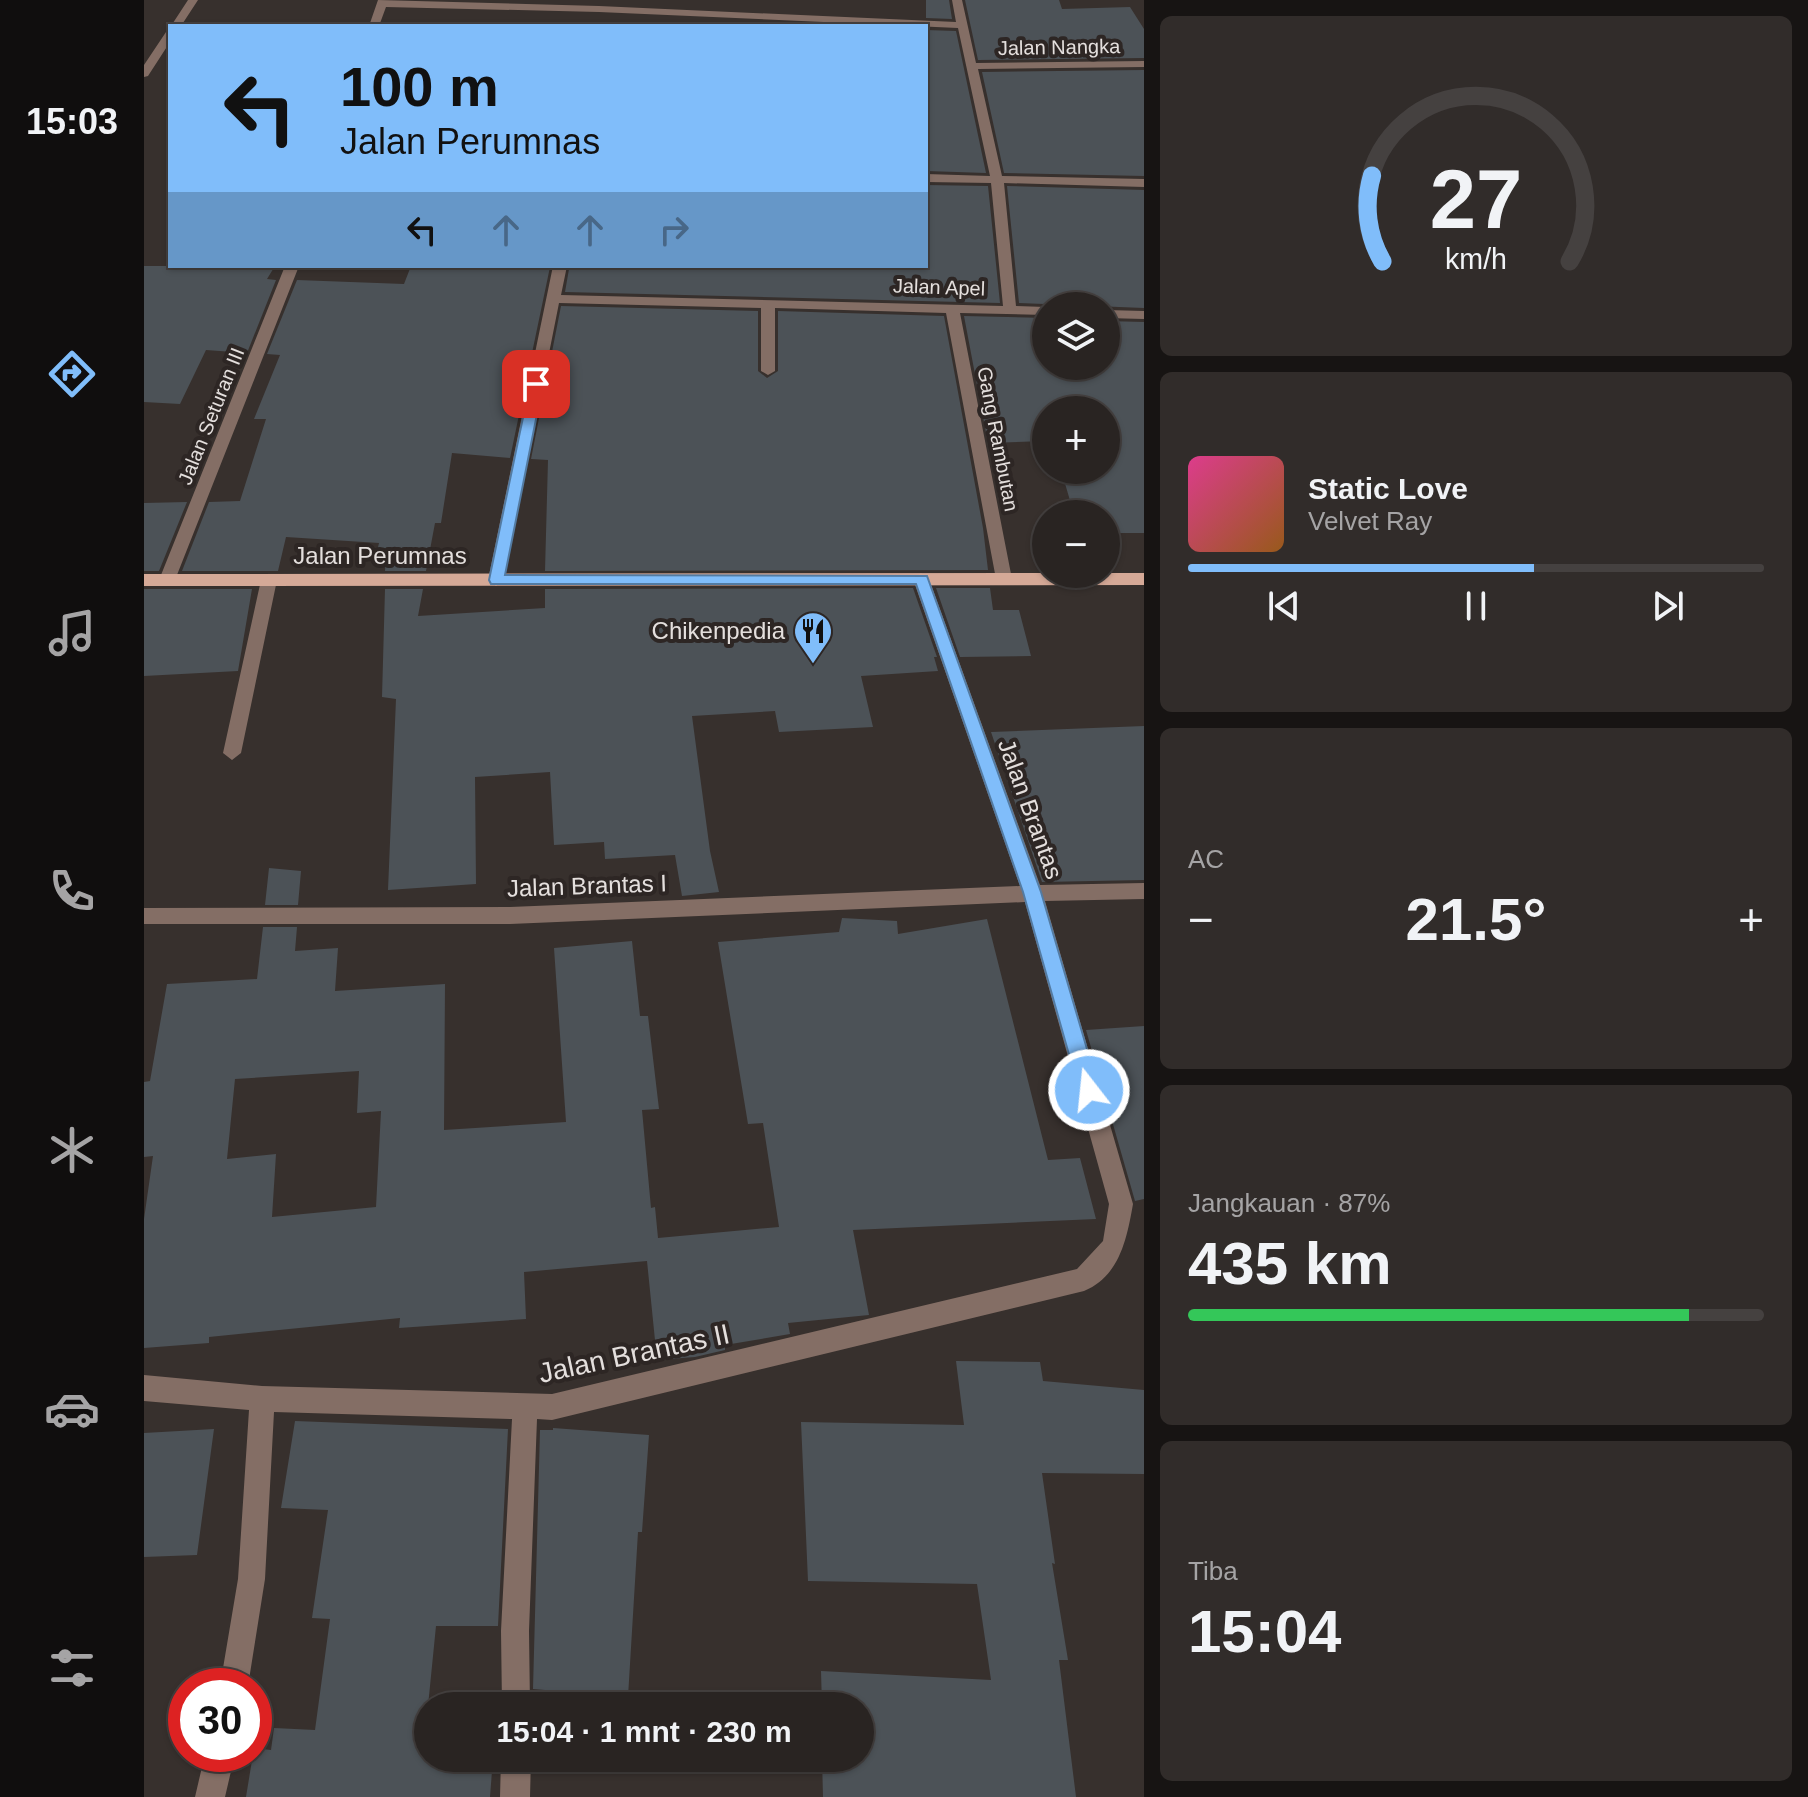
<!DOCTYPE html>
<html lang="id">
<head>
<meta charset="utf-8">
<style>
	:root { --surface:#292422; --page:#312c2a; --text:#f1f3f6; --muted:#a5a4a5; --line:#454140; --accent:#80bdfa }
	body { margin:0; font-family:Helvetica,sans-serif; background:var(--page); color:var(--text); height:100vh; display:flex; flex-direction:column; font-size:30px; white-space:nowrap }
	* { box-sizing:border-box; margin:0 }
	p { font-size:26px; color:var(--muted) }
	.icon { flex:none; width:44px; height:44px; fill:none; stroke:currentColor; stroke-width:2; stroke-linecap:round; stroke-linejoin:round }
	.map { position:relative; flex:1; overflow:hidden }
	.drawer { display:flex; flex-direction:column; gap:16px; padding:16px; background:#171413; width:664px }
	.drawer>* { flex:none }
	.hud { position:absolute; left:24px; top:24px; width:760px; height:244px; border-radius:0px; box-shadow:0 2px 6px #0004,0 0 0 2px var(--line); background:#80bdfa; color:#111; overflow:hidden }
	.fabs { position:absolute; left:888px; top:292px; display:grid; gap:16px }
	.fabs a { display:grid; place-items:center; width:88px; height:88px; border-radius:50%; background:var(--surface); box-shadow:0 2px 6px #0004,0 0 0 2px var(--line); font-size:40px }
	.speed { position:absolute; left:24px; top:1668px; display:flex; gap:16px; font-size:40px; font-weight:700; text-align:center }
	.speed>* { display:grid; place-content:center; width:104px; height:104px; border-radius:50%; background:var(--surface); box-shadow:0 2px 6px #0004,0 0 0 2px var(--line); line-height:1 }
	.speed .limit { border:12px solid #d22; background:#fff; color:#111 }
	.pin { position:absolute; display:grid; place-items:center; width:68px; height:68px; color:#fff; margin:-34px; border-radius:16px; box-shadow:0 4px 12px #0006 }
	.me { position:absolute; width:88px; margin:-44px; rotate:344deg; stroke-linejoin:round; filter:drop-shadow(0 0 6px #0008) }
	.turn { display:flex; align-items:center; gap:28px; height:168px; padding:0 40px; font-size:36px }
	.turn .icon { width:104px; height:104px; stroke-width:2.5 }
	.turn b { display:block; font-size:56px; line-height:68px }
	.lanes { display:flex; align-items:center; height:76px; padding:0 40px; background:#0003; justify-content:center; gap:40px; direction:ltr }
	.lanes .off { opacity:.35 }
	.big { font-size:60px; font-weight:700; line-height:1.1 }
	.drawer .widget { flex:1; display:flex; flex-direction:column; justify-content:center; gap:12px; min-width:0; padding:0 28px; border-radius:12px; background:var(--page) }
	.drawer .dial { align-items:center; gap:0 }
	.dial svg { height:208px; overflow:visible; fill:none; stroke:var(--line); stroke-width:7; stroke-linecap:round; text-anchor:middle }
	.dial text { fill:var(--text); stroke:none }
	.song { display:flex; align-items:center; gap:24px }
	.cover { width:96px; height:96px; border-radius:12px; background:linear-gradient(135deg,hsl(330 70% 55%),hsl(30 70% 35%)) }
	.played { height:8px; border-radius:4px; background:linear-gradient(90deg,var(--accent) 60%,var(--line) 60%) }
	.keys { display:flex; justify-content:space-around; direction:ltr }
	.heat { display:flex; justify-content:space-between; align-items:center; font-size:44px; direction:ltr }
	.charge { height:12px; border-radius:6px; background:linear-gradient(90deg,#34c759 87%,var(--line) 0) }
	.trip { position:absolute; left:270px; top:1692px; width:460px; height:80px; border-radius:40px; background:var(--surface); box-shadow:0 2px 6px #0004,0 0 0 2px var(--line); font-weight:700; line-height:80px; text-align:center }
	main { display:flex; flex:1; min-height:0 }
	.menu { display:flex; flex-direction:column; width:144px; justify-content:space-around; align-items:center; background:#100e0e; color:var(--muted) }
	.menu .icon { width:56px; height:56px }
	.menu .active { color:var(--accent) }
	.menu b { font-size:36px; color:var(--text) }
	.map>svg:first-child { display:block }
</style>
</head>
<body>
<main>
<nav class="menu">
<b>15:03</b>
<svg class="icon active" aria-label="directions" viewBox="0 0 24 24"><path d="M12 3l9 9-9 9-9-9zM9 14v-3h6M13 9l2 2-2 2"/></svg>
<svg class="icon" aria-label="music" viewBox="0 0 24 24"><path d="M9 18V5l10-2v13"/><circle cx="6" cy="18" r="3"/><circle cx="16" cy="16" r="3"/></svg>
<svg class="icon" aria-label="phone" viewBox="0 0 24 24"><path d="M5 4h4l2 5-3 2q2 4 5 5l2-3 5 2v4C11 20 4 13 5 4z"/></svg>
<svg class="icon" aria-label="climate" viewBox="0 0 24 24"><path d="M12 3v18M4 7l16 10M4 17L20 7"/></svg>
<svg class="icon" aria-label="car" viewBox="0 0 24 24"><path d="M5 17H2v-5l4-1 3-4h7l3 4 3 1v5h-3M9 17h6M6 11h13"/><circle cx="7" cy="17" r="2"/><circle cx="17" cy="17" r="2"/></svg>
<svg class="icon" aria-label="filters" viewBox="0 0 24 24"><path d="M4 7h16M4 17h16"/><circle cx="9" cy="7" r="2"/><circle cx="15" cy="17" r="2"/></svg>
</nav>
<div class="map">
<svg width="1000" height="1797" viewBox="0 0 1000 1797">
	<rect width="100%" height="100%" fill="#37302d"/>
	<path fill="#4c5257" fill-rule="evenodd" d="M782,0H805L808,19L782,18Z
		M821,0H915L918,9L986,7L1000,29V58L834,60Z
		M782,30L812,31L842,173L782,171Z
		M1000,70V176L860,173L838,72Z
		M782,185L844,186L856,303L421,292L425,269H432L433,266H782Z
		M863,186L1000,190V308L875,303Z
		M0,266H131L123,279L132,280L103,353L62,350L36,404L0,402Z
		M267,266L406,267L366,458L308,453L297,523H291L282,571H241L242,556H232L235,543L142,537L134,571H38L65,502L96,501L122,419H110L136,355L123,354L153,280L260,284Z
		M417,306L614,311V371L623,378L634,371V311L800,316L839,528L844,570L401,571L404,460L387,459Z
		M820,316L902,318V366H962V321L1000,322V533H962V514H930L917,470H962V410H902V441L844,443Z
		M43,502L15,571H0V503Z
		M769,588L793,657H790L794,671L717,676L729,727L635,732L631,711L548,716L566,851L575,892L538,896L531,855L461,859L460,842L410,845L406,772L331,777L332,884L244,890L252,699L238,697L241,589H279L274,616L401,608V589Z
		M792,588H846L849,610H875L887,656L816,657Z
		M0,589H108L94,671L0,676Z
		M1000,726V880L898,882L847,732Z
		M125,868L157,871L154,905H121Z
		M698,918L753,921L754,934L843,919L904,1160L936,1158L952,1219L709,1230L725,1315L644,1323L646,1334L581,1345V1350L551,1357L513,1360L503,1261L380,1272L382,1319L255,1328L256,1318L65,1337V1343L0,1348V1219L9,1156L0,1157V1082L6,1081L23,984L113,979L119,927H153L151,951L194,948L191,991L301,984L300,1130L422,1122L410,948L488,941L496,1016H504L515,1109L498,1110L507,1208L511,1207L514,1238L635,1227L619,1123L604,1124L574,942L695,932ZM215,1071L213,1113L237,1111L232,1207L128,1217L132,1154L83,1159L91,1079Z
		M1000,1026V1199L991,1201L942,1030Z
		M812,1361L896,1362L899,1381L1000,1390V1474L898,1473L911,1564L908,1563L924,1660H915L932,1797H679L678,1758H716V1706H678L677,1671L847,1680L833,1584L664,1581L657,1422L820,1425Z
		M151,1421L364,1429L354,1626H292L284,1706L282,1758H349L346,1797H102L110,1748L127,1750L130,1728L171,1730L186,1619L168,1618L184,1510L137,1508Z
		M409,1428L505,1435L498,1532H494L484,1697L389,1689L396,1430H409Z
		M70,1429L53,1555L0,1557V1433Z"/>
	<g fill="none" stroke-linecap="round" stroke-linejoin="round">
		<path fill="#846e65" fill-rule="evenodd" d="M44,0H54L37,26H27Z
			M234,0L455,6L812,22L808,0H818L832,63L1000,61V67L834,69L858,176L1000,179V187L860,183L872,306L902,307V315L816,313L868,579L866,583L860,585L852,579L802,313L631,308V371L624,375L617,371V308L415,303L360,580L352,586L344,580L409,266H423L417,295L859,306L847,183L782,182V174L846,176L814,28L455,12L242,7L235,26H225Z
			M26,31V42L4,76L0,77V65L22,32Z
			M141,266H155L31,580L29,584H17L15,580Z
			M962,310L1000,311V319L962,318Z
			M777,573L785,579L896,885L1000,883V899L901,901L989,1204C983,1238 976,1276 940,1291L408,1420L393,1419L385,1631L386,1706H358L357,1631L368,1419L130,1412L121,1579L104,1686H76L94,1579L105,1410L0,1401V1375L118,1386L408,1394L933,1269L959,1241L965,1204L881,902L366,924H0V908L366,907L876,886L769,579Z
			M125,574L133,580L97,753L88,760L79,753L117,580Z
			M61,1754H91L81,1797H51Z
			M357,1758H387L386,1797H356Z"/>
		<path fill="#d5a997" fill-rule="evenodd" d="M962,573H1000V585L0,586V574Z"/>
	</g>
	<path fill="#80bdfa" stroke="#537ba2" stroke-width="2" d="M392,380L399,384L361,575L783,576L897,892L955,1090L952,1097L945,1099L938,1097L935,1090L879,892L772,584H347L345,580L386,384Z"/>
	<defs>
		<g id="restaurant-pin" transform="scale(2)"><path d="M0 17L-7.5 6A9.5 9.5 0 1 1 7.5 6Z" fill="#80bdfa" stroke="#2d2624"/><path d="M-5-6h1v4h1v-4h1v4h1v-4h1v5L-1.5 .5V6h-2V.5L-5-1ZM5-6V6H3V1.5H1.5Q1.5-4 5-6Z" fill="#111"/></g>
	</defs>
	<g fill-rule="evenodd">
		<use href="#restaurant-pin" x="669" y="631"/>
	</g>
	<g text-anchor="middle" stroke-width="8" stroke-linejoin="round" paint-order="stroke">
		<g font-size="20" fill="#e4dfdd" stroke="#2d2624">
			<text transform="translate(915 47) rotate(-1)" y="7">Jalan Nangka</text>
			<text transform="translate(795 287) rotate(2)" y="7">Jalan Apel</text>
			<text transform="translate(67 416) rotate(-68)" y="7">Jalan Seturan III</text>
			<text transform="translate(854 439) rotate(79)" y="7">Gang Rambutan</text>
		</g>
		<g font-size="24" fill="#e4dfdd" stroke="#2d2624">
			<text x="236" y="564">Jalan Perumnas</text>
			<text transform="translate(886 809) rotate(70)" y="8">Jalan Brantas</text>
			<text transform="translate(443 886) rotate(-2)" y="8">Jalan Brantas I</text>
		</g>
		<g font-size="24" fill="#e4dfdd" stroke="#2d2624" text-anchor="end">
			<text x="641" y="639">Chikenpedia</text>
		</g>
		<g font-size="28" fill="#e4dfdd" stroke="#2d2624">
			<text transform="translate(490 1353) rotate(-12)" y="10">Jalan Brantas II</text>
		</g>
	</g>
</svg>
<div class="fabs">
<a><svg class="icon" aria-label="layers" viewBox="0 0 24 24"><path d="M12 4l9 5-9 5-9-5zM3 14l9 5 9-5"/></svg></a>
<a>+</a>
<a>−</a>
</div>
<div class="speed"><div class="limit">30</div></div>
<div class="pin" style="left:392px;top:384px;background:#d93025"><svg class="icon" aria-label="arrive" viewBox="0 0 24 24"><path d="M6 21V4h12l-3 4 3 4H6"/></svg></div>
<svg class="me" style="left:945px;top:1090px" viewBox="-20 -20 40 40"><circle r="17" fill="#80bdfa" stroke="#fff" stroke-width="3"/><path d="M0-11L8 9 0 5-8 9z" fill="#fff"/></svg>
<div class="trip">15:04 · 1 mnt · 230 m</div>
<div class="hud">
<div class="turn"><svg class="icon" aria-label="left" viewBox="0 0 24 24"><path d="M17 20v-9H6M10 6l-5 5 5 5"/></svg><div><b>100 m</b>Jalan Perumnas</div></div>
<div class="lanes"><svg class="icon" aria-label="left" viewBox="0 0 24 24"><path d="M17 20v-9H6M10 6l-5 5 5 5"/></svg><svg class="icon off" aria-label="ahead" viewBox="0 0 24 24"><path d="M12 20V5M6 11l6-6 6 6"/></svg><svg class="icon off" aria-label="ahead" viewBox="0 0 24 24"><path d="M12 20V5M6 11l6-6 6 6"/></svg><svg class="icon off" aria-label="right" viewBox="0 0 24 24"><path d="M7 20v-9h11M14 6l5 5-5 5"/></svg></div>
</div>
</div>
<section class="drawer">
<div class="widget dial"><svg viewBox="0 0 100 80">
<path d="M14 69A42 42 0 1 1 86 69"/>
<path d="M14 69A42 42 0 0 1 10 36" stroke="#80bdfa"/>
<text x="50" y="56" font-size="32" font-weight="700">27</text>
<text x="50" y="72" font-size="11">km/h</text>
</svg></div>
<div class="widget">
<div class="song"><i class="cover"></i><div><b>Static Love</b><p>Velvet Ray</p></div></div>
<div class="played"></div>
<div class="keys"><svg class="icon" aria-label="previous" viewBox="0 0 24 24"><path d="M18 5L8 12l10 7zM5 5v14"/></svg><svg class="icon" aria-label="pause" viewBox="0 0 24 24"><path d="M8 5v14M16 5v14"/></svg><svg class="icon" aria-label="next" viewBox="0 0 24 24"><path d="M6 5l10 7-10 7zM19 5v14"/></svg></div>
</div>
<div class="widget"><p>AC</p>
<div class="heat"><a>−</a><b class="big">21.5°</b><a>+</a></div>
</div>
<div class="widget"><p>Jangkauan · 87%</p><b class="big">435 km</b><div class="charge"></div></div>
<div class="widget"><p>Tiba</p><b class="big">15:04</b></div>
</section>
</main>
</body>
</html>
